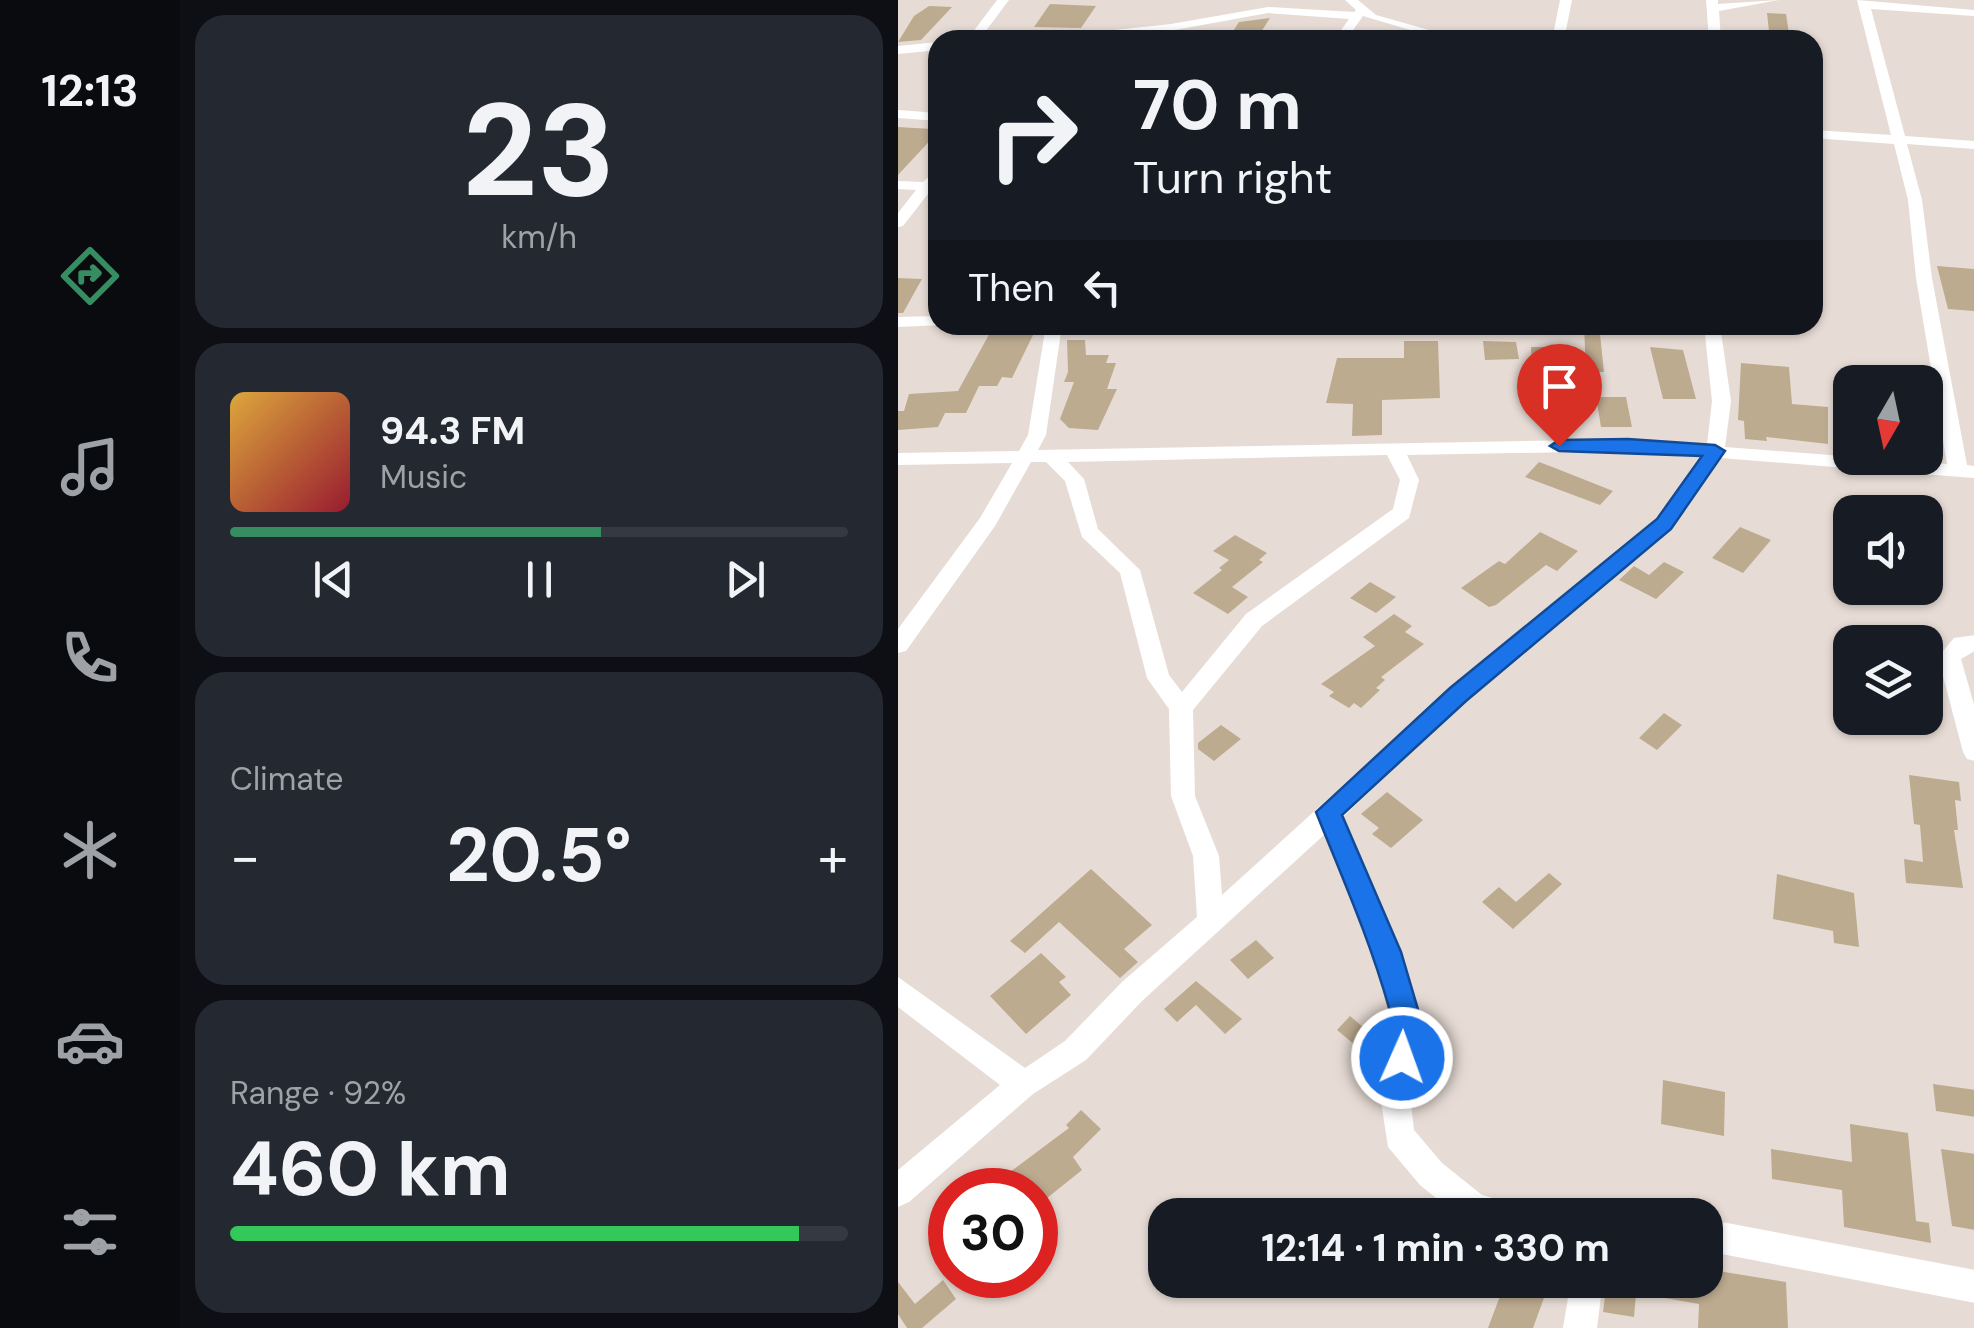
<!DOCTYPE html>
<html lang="en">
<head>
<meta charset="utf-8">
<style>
	:root { --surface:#171b24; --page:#242831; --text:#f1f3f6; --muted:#9ea1a6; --line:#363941; --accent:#368d62 }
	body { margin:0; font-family:"DM Sans",sans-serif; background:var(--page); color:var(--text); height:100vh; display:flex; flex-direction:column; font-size:38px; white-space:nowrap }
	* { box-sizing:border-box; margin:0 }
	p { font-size:32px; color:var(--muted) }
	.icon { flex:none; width:55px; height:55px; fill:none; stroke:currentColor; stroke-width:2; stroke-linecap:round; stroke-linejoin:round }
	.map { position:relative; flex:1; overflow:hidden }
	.side { display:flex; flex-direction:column; gap:15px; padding:15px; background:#0d0f14; width:718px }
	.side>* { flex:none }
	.guide { position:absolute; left:30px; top:30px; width:895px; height:305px; border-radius:30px; box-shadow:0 2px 8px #0004; background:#171b24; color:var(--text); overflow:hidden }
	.needle { width:65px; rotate:189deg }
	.fabs { position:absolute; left:935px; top:365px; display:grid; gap:20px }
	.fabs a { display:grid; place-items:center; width:110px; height:110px; border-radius:20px; background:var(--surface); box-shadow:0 2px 8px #0004; font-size:50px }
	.speed { position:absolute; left:30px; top:1168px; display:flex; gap:20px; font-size:50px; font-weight:700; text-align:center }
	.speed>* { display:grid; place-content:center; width:130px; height:130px; border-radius:50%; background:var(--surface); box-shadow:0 2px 8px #0004; line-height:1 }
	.speed .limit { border:15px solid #d22; background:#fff; color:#111 }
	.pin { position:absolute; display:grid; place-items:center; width:85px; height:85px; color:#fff; margin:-102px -42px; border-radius:50% 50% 50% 0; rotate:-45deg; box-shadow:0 0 10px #0007 }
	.pin .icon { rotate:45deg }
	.me { position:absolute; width:110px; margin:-55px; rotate:2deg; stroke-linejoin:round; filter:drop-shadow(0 0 8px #0008) }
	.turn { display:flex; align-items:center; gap:35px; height:210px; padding:0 40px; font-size:45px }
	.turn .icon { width:130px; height:130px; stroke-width:2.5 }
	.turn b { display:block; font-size:70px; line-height:85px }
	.then { display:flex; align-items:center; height:95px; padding:0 40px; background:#0003; gap:20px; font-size:38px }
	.big { font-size:75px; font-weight:700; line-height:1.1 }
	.side .widget { flex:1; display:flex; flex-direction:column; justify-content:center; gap:15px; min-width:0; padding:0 35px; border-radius:30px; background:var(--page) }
	.side .dial { align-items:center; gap:0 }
	.dial b { font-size:130px; line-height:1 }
	.song { display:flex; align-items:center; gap:30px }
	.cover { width:120px; height:120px; border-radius:15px; background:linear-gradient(135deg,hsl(40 70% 55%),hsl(350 70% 35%)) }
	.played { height:10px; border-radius:5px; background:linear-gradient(90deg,var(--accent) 60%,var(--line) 60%) }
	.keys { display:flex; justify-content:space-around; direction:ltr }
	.heat { display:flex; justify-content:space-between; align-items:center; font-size:55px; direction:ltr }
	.charge { height:15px; border-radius:8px; background:linear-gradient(90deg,#34c759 92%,var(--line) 0) }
	.trip { position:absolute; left:250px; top:1198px; width:575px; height:100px; border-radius:30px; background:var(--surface); box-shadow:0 2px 8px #0004; font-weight:700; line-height:100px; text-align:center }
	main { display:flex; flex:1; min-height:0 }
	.dock { display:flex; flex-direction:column; width:180px; justify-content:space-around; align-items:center; background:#090b0e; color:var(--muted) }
	.dock .icon { width:70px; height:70px }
	.dock .on { color:var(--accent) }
	.dock b { font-size:45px; color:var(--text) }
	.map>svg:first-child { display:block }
</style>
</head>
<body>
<main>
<nav class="dock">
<b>12:13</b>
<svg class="icon on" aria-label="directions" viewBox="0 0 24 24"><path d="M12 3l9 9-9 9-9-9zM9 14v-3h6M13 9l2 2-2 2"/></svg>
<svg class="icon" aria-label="music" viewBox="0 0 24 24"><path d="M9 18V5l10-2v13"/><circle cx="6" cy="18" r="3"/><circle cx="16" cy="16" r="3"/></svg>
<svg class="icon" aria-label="phone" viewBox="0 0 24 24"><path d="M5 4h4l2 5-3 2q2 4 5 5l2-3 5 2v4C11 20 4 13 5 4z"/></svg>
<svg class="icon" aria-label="climate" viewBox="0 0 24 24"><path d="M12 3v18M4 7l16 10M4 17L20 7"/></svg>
<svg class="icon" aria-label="car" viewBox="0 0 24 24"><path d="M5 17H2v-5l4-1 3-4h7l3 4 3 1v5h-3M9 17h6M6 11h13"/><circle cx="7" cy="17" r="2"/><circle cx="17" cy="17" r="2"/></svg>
<svg class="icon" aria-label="filters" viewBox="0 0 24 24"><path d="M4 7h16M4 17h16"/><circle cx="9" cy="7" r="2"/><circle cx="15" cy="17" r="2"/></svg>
</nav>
<section class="side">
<div class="widget dial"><b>23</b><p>km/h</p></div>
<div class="widget">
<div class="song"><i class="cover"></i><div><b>94.3 FM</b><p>Music</p></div></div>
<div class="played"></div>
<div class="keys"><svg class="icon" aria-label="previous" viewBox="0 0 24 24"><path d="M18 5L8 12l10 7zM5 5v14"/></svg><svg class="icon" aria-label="pause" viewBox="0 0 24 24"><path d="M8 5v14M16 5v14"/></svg><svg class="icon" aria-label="next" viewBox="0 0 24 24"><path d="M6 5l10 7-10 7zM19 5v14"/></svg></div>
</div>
<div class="widget"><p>Climate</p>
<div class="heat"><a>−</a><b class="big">20.5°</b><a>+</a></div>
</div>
<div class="widget"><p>Range · 92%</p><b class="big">460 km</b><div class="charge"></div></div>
</section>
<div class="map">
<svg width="1077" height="1328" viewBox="0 0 1077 1328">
	<rect width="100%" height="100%" fill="#e7dcd5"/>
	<path fill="#bdab90" d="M152,4L198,6L183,28L136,27Z
		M31,6L54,7L23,40L0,42L16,16Z
		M869,13L888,14L892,40H872Z
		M372,18L358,40H329L341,22Z
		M0,127L34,129L31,133H39L0,175Z
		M1039,266L1077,269V311L1050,309Z
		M0,278L24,279L5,313H0Z
		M686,325H701L706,372H688Z
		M139,327L114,378L104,377L99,386H81L68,413H47L40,427L0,430V411H6L11,394L60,391L94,329Z
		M169,340H187L188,355H211L208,363H218L209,389H219L200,430L171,428L162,419L176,382H166L170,372Z
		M506,341H540L542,398L484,400V435L454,436L455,404L428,403L439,358H506Z
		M585,341L618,342L621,359L587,360Z
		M633,347H656L661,373H634Z
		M752,347L785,350L798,399H765Z
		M843,363L891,367L894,404L930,407V444L868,437L869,441L847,439L846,421L840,420Z
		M698,397H728L734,427H703Z
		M641,462L657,468L715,491L702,505L627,477Z
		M842,527L873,540L845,573L814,558Z
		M642,532L680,551L659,571L648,565L598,605L591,607L563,588L601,561L607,564Z
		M337,535L369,553L361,560L365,562L334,587L350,597L330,614L295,593L324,570L321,568L331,560L315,551Z
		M766,562L786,572L758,599L721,580L736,566L751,575Z
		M472,582L498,597L478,613L452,598Z
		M496,614L514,626L507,632L526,644L483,677L487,680L478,688L482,690L463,708L456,703L451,708L431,696L436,692L423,684L477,646L465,637Z
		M766,713L784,725L759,750L741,738Z
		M323,725L343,739L316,761L300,749V743Z
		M1011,775L1061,782L1063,801L1057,800L1060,830H1056L1065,888L1008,883L1006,859L1025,862L1022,825L1016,824Z
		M489,792L525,820L493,848L474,834L481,828L463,814Z
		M193,869L254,925L226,949L240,962L222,978L161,922L127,953L112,941Z
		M651,873L664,884L615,929L584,902L601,887L618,902Z
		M879,874L956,893L961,947L936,943L935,931L875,919Z
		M358,940L376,958L350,979L332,960Z
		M143,953L168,977L161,982L173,995L128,1034L92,996Z
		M298,981L344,1019L327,1034L298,1005L279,1022L266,1009Z
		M452,1016L487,1046L481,1065L439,1030Z
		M765,1080L827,1092L826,1136L763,1124Z
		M1035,1084L1077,1090V1117L1038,1111Z
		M183,1110L203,1129L175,1157L184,1170L138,1207V1190H112L104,1178L171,1128L168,1125Z
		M952,1124L1010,1133L1018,1221L1031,1223L1033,1243L946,1227L944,1190L874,1179L873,1149L954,1162Z
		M1043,1149L1077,1154V1230L1054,1226Z
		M808,1269L888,1282L890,1328H800L801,1304L738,1293L736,1317L705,1312L709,1280H808Z
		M45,1280L58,1299L24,1328H9L0,1314V1282L17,1304Z
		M608,1280H635L650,1287L635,1328H590Z"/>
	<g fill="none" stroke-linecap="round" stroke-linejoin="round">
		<path fill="#fff" fill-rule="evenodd" d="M99,0H111L81,40H69Z
			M447,0H460L478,15L566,40H546L465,16L448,40H436L451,19L370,13L277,30L193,40H95L101,36L170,35L273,24L370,7L456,12L458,10Z
			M662,0H674L666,40H654Z
			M808,0H820V4L881,0L821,11L823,40H811Z
			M959,0L1077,10V16L973,9L1007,136L1077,141V149L1009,144L1024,200L1034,278L1069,465L1077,466V478L823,458L788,510L760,541L567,701L445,817L503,952L523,1023L512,1095L516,1130L544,1163L584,1195L616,1204L621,1215H559L522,1185L490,1147L482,1095L495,1023L475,952L427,834L244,1001L188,1060L135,1094L11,1202L0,1207V1170L102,1085L0,1007V977L127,1068L167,1041L224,982L299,917L295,856L273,796L271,709L249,678L222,573L184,537L167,481L148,462H133L97,526L8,651L0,653V629L82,518L114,463L0,465V453L121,451L130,435L148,325H164L148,435L140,450L730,439L809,445L814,401L806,325H822L833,401L827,447L1049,464L1018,278L1010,200L996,144L915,138V130L993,135ZM730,451L805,457L774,501L745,531L551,689L324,895L321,856L297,796L295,710L364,626L511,518L521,480L509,455ZM489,455L502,480L495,509L348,614L284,692L271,675L242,570L200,529L186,479L170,462Z
			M40,42V50L0,54V46Z
			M0,110L40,113V121L0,118Z
			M40,168V181L5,226L0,227V213L18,190L0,189V181L25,182Z
			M40,316V325H44L0,327V317Z
			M1077,635V651L1063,659L1077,708V761L1069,759L1065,752L1040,657L1056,638Z
			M808,1219L1077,1270V1303L808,1251Z
			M673,1280H705L699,1328H665Z"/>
	</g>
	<path fill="#1a73e8" stroke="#114b97" stroke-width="2.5" d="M730,439L817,445L827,451L773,529L568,701L444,815L503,952L524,1023L514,1068L504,1072L494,1068C485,1049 497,1028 491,1008C472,940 444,877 418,812L552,688L759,519L804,456L661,451L652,446L661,440Z"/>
</svg>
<div class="fabs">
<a><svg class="needle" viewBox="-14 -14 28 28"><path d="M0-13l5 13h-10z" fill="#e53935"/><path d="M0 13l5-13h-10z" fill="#9ea1a6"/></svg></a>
<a><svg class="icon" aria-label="sound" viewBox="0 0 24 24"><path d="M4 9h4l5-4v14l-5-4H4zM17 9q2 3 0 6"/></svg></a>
<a><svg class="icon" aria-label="layers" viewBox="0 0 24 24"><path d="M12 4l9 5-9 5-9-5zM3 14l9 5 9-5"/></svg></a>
</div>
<div class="speed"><div class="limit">30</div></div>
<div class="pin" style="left:661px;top:446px;background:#d93025"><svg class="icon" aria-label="arrive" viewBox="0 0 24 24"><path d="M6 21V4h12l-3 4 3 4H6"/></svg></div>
<svg class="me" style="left:504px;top:1058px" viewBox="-20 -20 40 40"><circle r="17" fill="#1a73e8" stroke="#fff" stroke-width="3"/><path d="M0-11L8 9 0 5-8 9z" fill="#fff"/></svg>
<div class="trip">12:14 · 1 min · 330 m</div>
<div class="guide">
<div class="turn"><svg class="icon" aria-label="right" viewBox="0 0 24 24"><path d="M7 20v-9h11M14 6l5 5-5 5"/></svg><div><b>70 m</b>Turn right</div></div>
<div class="then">Then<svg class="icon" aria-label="left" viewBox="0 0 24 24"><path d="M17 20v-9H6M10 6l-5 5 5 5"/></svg></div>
</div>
</div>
</main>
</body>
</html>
